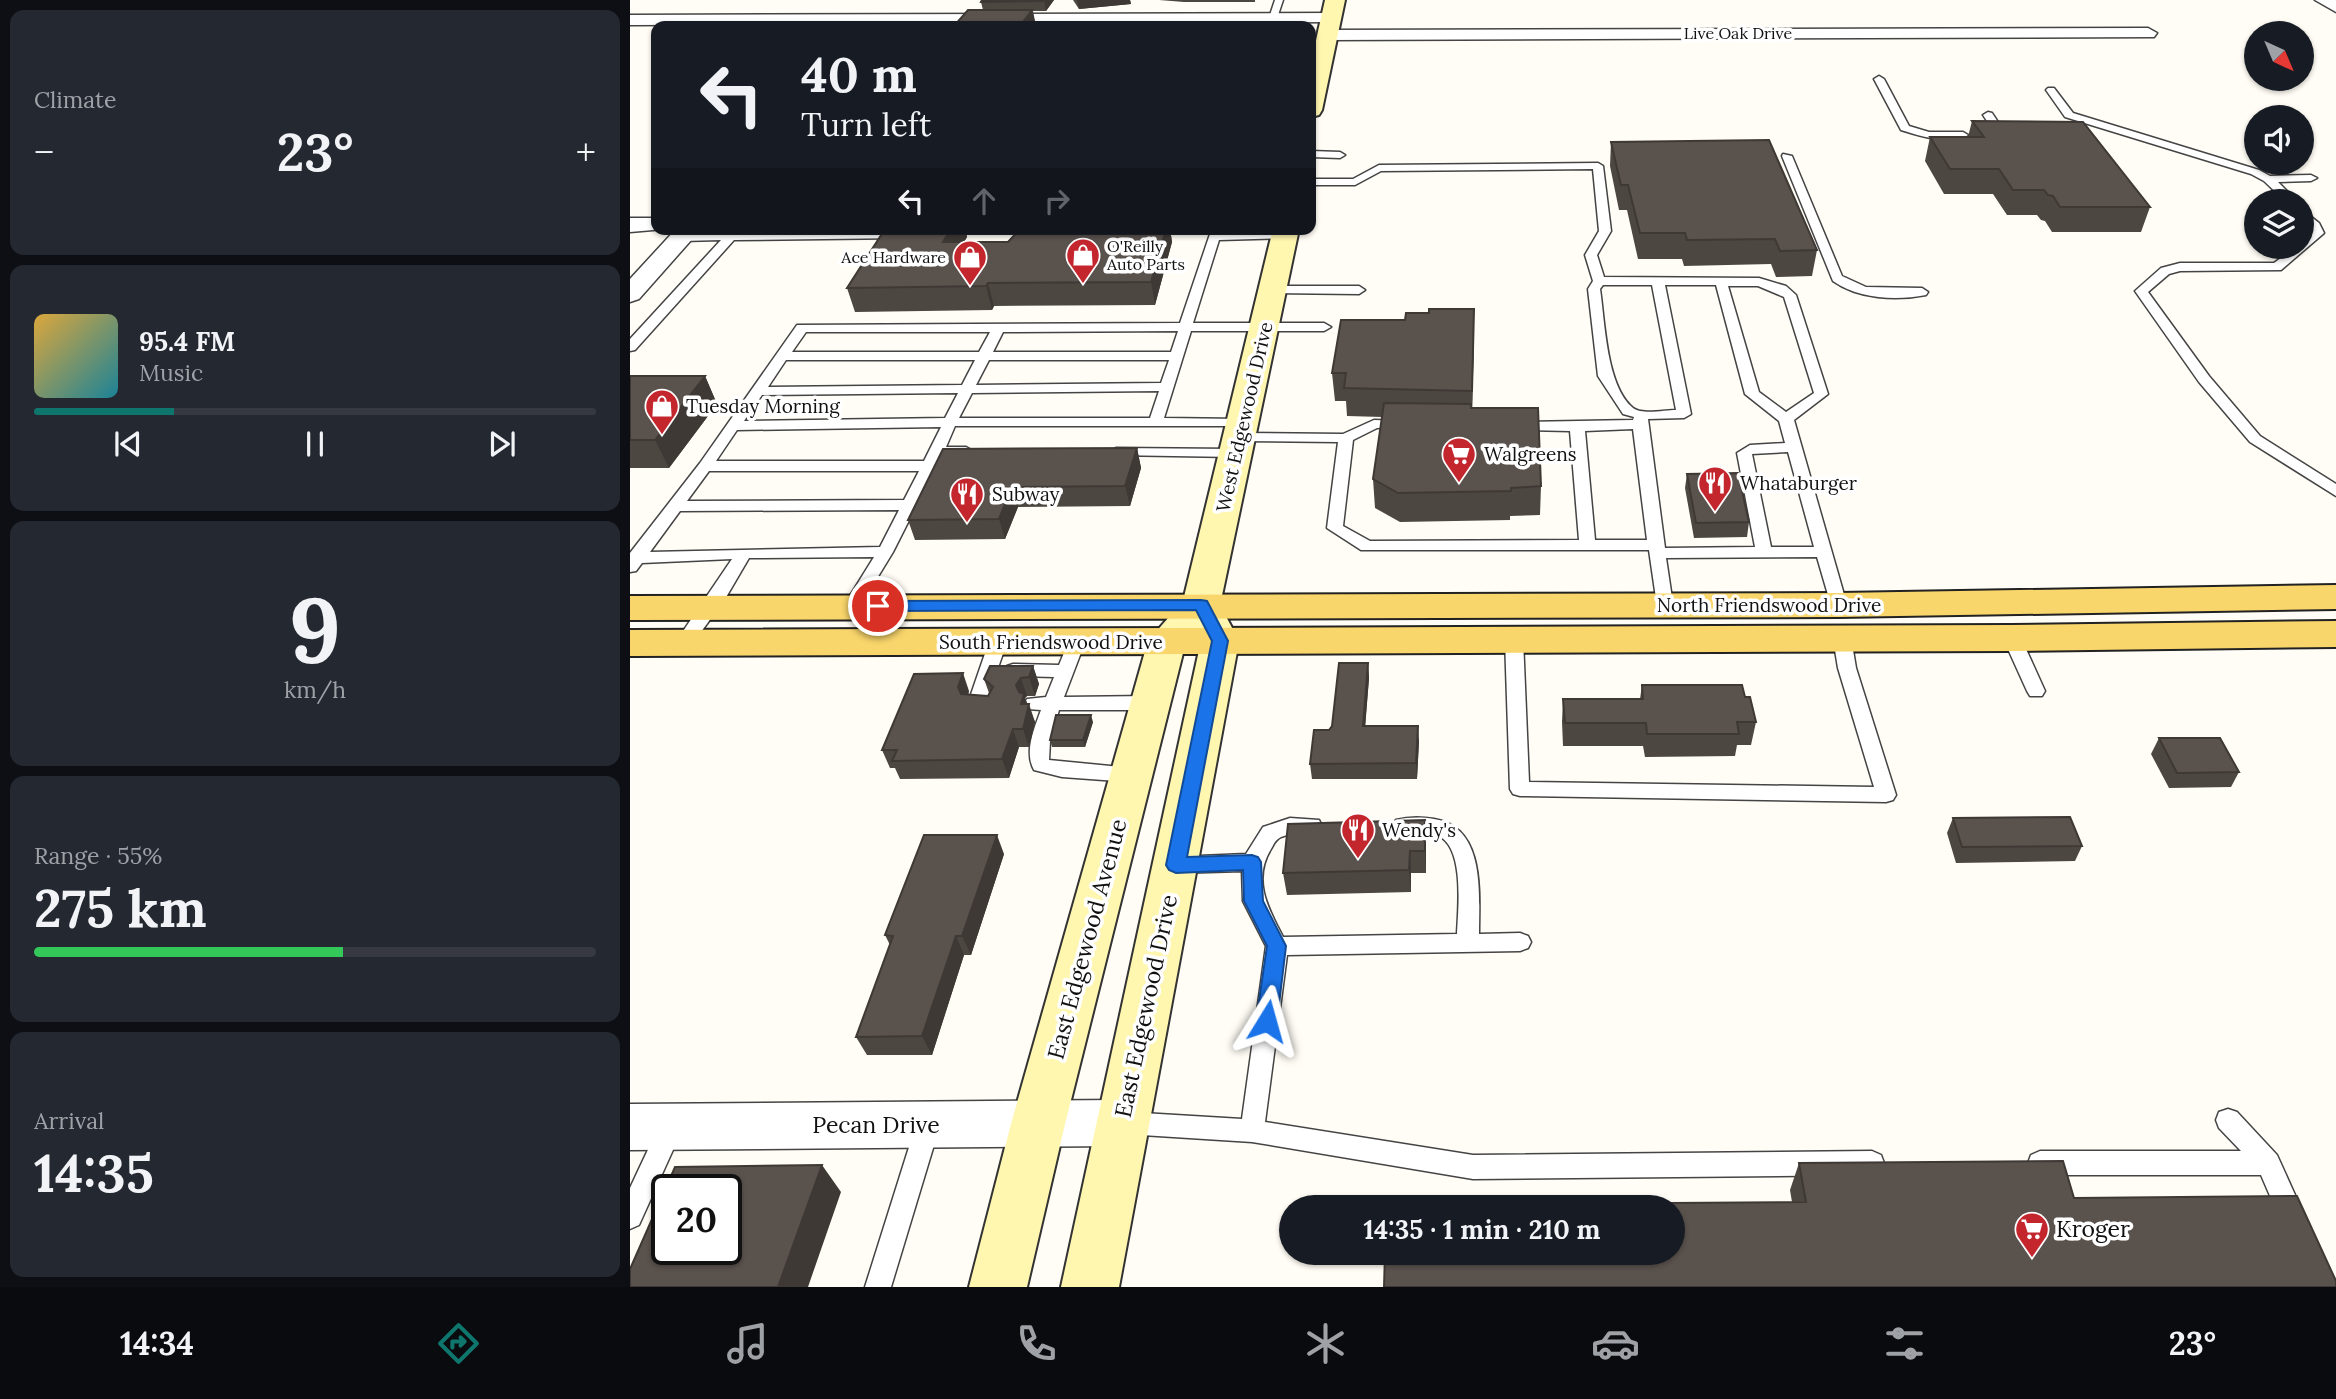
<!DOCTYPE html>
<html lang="en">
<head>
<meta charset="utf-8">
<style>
	:root { --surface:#171b24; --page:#242831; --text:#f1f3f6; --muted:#9ea1a6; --line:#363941; --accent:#0f766e }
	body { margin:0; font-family:Lora,serif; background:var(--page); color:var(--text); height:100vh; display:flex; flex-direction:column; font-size:26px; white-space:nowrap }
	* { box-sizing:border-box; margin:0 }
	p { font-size:23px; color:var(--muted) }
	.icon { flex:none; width:38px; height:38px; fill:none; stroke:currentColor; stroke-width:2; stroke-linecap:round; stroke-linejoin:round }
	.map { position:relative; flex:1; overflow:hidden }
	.details { display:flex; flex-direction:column; gap:10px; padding:10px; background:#0d0f14; width:630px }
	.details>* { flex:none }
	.banner { position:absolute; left:21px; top:21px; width:665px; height:214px; border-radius:14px; box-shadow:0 2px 5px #0004; background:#171b24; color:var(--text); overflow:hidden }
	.needle { width:46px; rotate:136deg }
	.fabs { position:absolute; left:1614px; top:21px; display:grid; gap:14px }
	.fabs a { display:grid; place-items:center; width:70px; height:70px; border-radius:50%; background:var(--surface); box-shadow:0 2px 5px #0004; font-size:35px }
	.speed { position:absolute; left:21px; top:1174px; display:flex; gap:14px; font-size:35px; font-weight:700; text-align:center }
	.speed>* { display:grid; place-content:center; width:91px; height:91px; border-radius:50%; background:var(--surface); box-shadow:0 2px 5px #0004; line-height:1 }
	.speed .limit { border:4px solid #111; border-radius:10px; background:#fff; color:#111 }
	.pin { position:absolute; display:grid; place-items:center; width:60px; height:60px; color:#fff; margin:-30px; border:4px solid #fff; border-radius:50%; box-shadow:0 2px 7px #0007 }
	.me { position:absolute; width:77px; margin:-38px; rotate:8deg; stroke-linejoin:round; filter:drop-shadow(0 0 5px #0008) }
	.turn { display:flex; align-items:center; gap:24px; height:147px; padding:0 35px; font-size:32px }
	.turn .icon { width:91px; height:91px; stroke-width:2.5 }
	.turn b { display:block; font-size:49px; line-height:60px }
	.lanes { display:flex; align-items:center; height:66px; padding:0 35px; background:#0003; justify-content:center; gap:35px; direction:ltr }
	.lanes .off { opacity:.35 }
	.big { font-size:52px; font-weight:700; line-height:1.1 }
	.details .widget { flex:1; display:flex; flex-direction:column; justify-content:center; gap:10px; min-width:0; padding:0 24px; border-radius:14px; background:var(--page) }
	.details .dial { align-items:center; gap:0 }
	.dial b { font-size:91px; line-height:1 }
	.song { display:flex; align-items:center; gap:21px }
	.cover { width:84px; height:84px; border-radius:10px; background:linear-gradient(135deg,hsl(40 70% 55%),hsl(190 70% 35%)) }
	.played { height:7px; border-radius:4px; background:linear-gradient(90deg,var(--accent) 25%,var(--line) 25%) }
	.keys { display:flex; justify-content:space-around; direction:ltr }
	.heat { display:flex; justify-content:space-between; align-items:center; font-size:38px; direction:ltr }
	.charge { height:10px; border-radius:5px; background:linear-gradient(90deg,#34c759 55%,var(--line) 0) }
	.trip { position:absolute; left:649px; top:1195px; width:406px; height:70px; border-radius:35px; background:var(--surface); box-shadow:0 2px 5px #0004; font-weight:700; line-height:70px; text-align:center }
	.menu { display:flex; height:112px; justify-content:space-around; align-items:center; background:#090b0e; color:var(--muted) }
	.menu .icon { width:49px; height:49px }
	.menu .on { color:var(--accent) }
	.menu b { font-size:32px; color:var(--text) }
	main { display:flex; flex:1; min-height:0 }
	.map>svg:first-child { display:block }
</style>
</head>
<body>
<main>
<section class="details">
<div class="widget"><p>Climate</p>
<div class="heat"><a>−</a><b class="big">23°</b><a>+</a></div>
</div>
<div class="widget">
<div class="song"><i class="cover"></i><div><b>95.4 FM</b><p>Music</p></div></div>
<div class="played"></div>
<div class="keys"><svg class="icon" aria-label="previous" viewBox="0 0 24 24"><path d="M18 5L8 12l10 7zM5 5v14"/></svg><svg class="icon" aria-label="pause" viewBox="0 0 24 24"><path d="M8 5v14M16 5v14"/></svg><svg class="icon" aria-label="next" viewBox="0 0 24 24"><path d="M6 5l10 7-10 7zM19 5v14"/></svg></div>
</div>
<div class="widget dial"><b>9</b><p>km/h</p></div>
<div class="widget"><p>Range · 55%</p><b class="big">275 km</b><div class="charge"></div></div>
<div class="widget"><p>Arrival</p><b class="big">14:35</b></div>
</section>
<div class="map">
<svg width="1706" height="1287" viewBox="0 0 1706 1287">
	<rect width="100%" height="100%" fill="#fffdf5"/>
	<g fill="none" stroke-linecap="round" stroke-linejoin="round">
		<g stroke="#444" stroke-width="3">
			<path id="lane" d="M645,0H653L647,18L643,21L639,18Z
				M1249,76L1254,79L1279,126L1299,132H1333L1338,135C1321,146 1290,136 1271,130L1244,79Z
				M1418,88H1424L1443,113L1629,170L1640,176L1681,175L1687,178L1681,181L1648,182L1667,201H1655L1634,181L1621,174L1435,117L1416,90Z
				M1358,112L1362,113L1372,128L1354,137L1349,134L1361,127L1353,115Z
				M681,151L710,152L715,155L710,158L681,157Z
				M1153,154L1162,156L1212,276L1236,287L1292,288L1298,292L1296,295C1266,301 1228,299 1203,281L1152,156Z
				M968,163L973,166L981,231L967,255L974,277L1129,278L1156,286L1166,295L1198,394L1164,420L1217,605L1215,609H1203L1201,605L1187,557L1036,558L1043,605L1035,611L1027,605L1019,550H731L697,528L708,442L609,441L602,437L609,433L713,434L744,420L777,421L779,424L777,427L747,428L723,440L713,526L740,541L949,540L940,431L888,430L881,426L888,422L1003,420L1004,417L993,414L968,376L958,289L963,281L955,255L969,231L963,169L751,171L725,185H681V179H723L749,165ZM973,285H1022L1046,410C1035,410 1012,415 1003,408C976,386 975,322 970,289ZM1035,285H1086L1115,394L1149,421L1155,443L1120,445L1107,453L1125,547L1035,548L1018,419L1054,418L1061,414ZM1098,286H1128L1154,297L1184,393L1156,412L1129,392ZM1003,429L1017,540H965L955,431ZM1158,452L1184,547H1141L1122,454Z
				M1671,209L1689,223L1694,233L1651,270L1550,271L1539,274L1518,292L1579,376L1630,436L1706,484V496L1620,442L1569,382L1505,291L1531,268L1550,263H1644L1666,247H1671V242L1682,232L1671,219Z
				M270,231L274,232V238L104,240L5,350L0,351V339L91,240L52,241L46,237L48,234Z
				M655,231L661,235L659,238L589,240L563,323H694L701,327L694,331H561L534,418L612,419L617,420L619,423L617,426H325L316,447H336L343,451L336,455H312L263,552L227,611L221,613L213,607L244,557L119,558L95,599L60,647L54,649L45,643L102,559L12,563L6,571L0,572V553L70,463L167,325L550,323L580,234ZM548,331L541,352H363L373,332ZM176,332H360L349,352H162ZM156,360H345L332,385L138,387ZM359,360H539L531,383L346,385ZM529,391L520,418H329L342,393ZM328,393L315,418L114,421L132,395ZM311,427L294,461H86L107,430ZM79,471H289L274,500L57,501ZM269,510L250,547L20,552L50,511Z
				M644,286H729L735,290L729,294L640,293V287Z
				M486,448L605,449L612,453L605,457L481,455L479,452Z
				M1212,632L1221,638L1226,668L1266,795L1263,800L1256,802L890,796L883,794L880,789L875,639L884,633L893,639L899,782L1244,787L1208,668L1203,638Z
				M1382,632L1391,638L1415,691L1412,696H1400L1397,691L1373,638Z
				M368,636L377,642L357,699L364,701L367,706L364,711H340L337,706L359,642Z
				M446,636L455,642L434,697L520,696L526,698L529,703L526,708L520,710H429L420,741L419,760L501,768L508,770L511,775L508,780L501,782L432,777L404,770C394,752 404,729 411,710L397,709L394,704L397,699L416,697L424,677L383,676L377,674L374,670L377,666L383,664L429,665L440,638Z
				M660,818L689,820L692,826L689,832C676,836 663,832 651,837C645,840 644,844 641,849C622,880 638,908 653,937L827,934C828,910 835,849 809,836C797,829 779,836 766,832L763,826L766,820C778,817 792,817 804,819C856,827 849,894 849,934L890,933L898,936L901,942L898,948L890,951L657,955L635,1122L843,1155L1242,1151L1251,1155L1254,1163L1251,1171L1242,1175L843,1179L622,1142L496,1134L487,1131L484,1123L487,1115L496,1112L612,1119L636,946L613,901L612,871L546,873L539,871L536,865L539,859L546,857L616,854L633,827Z
				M1598,1109L1607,1112L1647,1155L1675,1217L1671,1226L1662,1230L1653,1226L1631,1175H1410L1401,1171L1398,1163L1401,1155L1410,1151H1611L1589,1128L1586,1120L1589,1112Z
				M298,1114L307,1117L310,1125L261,1287H235L286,1125L289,1117Z
				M40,1119L49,1122L52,1130L9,1225L0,1229V1188L31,1122Z"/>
		</g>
		<g stroke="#444" stroke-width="3">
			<path id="street" d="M1685,0H1706V12Z
				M701,13L707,14L710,18L707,22L0,25V15Z
				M1518,28L1527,33L1524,37L697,40L688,35L697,30Z
				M0,218H26V229H35L0,232Z
				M46,229H71L9,299L0,302V279Z
				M492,1100L509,1107L516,1123L509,1139L492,1146L0,1150V1104Z"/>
		</g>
		<g stroke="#333" stroke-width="4">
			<path id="secondary" d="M695,0H715L692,110L689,115L681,117V63Z
				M643,229H669L590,605L609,641L489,1287H431L571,641L567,633L555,645L435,1124L397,1287H339L381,1124L518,641L553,601Z"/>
		</g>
		<g stroke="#222" stroke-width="4">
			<path id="primary" d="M1706,585V609L1209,617L0,620V596L1209,593Z
				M1706,621V647L1382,651L0,656V630L1382,625Z"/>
		</g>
		<use href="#lane" fill="#fff" fill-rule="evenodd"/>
		<use href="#street" fill="#fff" fill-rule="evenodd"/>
		<use href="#secondary" fill="#fff6b0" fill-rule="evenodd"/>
		<use href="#primary" fill="#f9d66b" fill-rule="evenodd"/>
	</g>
	<path fill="#4d4742" d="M424,0L416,11H403L406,26L353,10L351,2Z
		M443,0H500L501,4L449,9Z
		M529,0H625V2H554Z
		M1342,121L1520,207L1511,232H1422L1415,221L1411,220L1407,215H1377L1363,194H1314L1295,161L1300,137H1338Z
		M981,142L1187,250L1182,276L1146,277L1141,264L1054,266L1052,259H1008L997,210H989L980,166Z
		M255,229H335L337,237L334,242H378L390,229H540L542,242L525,305L364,306L362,310L225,312L217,288Z
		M844,336L842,408L911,486L910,515L880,516V520L770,522L745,508L743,479L752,417L717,416L716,401H705L702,373Z
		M0,376H75L87,404L39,468H0Z
		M507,448L511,468L500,506L388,507L375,539L285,540L278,520Z
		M1057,474L1119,522L1117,537L1064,538L1055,488Z
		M738,663L739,678L735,726L789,741L787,779H682L680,764Z
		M403,666L409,684L405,696H397L395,698L405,722L399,747H389L379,778L270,779L265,768H260L252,750L339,691L338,695L358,696L359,693L354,679Z
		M1012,685L1115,697L1126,722L1121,745H1107L1105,756L1015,757L1013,746H933L932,722L933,699H1010Z
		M463,722L455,747H422L420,740Z
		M1529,738L1609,772L1601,787L1539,788L1521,754Z
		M1323,818L1452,846L1445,861L1326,863L1317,833Z
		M796,843V873H781V892L657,895L653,873Z
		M374,854L341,955H334L302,1055H237L226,1037L260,945L255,935Z
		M1169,1163L1444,1198L1162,1202L1160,1190Z"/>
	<path fill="#3f3936" d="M415,0H424L416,11L414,1Z
		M447,0H500L501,4L449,9Z
		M402,10L406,26H390Z
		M321,229H335L337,237L320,265L313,242Z
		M536,229H540L542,242L525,305L521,282Z
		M358,283L364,306L362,310L356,286Z
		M844,309V336L842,419V391Z
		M75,376L87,404L39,468L25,440Z
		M507,448L511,468L500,506L495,486Z
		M382,487L388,507L375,539L369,519Z
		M738,663L739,678L734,742L733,726Z
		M403,666L409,684L405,696L399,677Z
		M333,673L339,691L335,705L328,687Z
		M391,678L397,696L395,698L399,708V704L405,722L399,747L393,729L386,685Z
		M461,715L463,722L455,747L453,740Z
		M788,726L789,741L787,779L786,763Z
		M383,729L389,747L379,778L372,759Z
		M795,820L796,843V873L795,851Z
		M367,835L374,854L341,955L332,936Z
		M780,851L781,873V892L779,870Z
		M326,936L334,955L302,1055L292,1036Z
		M192,1165L211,1192L178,1287H148Z"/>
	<path fill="#5a524d" stroke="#3f3936" stroke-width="2" fill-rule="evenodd" d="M352,0H415L414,1L351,2Z
		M338,10H402L390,26H324Z
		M1342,121L1453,122L1520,207H1430L1423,196L1418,195L1414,190H1383L1369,169H1320L1300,137H1354Z
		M1139,140L1187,250L1150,251L1145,239L1057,240L1055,233H1010L998,185H991L981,142Z
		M255,229H321L313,242H378L390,229H536L521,282L358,283L356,286L217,288Z
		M799,309H844L842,391L714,388L716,373H702L711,320H775L776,313H799Z
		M0,376H75L25,440H0Z
		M754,403L841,404V408H908L911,486L881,488V491L768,493L743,479Z
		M507,448L495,486L382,487L369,519L278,520L313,449Z
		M1108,473L1119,522L1066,523L1057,474Z
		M709,663H738L733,726H788L786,763L680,764L684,730H699L702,726Z
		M360,666H403L399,677L391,678L386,685L389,692L394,694L391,704H399L393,729H383L372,759L262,761L267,750H252L284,674L333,673L328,687L331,694L358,696L363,687L354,679Z
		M1012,685H1112L1115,697H1120L1126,722H1107L1109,734H1017L1016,723H935L933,699H1013Z
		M426,715H461L453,740H420Z
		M1529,738H1590L1609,772L1547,773Z
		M1440,817L1452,846L1332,847L1323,818Z
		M795,820V851H780L779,870L653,873L658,824Z
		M294,835H367L332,936H326L292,1036L226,1037L263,936L255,935Z
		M1433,1161L1444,1198L1667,1196L1706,1281V1287H754L755,1253H1043V1208H757L758,1205L1176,1202L1169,1163Z
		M192,1165L148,1287H0V1269L45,1167ZM37,1190H96V1250H37Z"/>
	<path fill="#1a73e8" stroke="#114b97" stroke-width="2" d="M571,600L577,601L598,641L557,857L622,855L628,857L631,862L633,901L656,946L647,1021L644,1028L637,1030L629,1028L626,1021L637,946L614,901L613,870L546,873L539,870L536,865L582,641L566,610L248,611L240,606L248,601Z"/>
	<defs>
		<g id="shop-pin" transform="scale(1.75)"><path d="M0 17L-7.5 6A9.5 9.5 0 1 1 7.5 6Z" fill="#c4262e" stroke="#fff"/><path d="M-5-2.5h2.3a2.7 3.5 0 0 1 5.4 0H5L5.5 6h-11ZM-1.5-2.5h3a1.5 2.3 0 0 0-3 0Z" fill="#fff"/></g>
		<g id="supermarket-pin" transform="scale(1.75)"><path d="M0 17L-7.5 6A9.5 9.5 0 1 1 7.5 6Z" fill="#c4262e" stroke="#fff"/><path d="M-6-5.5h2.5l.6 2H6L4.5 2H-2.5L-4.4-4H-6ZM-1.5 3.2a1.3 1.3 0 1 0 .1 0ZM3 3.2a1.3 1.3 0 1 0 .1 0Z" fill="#fff"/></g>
		<g id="restaurant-pin" transform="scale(1.75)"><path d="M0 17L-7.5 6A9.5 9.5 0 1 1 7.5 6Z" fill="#c4262e" stroke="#fff"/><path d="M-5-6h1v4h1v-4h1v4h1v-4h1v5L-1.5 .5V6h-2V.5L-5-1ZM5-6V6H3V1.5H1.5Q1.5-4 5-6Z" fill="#fff"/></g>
	</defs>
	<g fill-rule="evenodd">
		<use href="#shop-pin" x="453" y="255"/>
		<use href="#shop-pin" x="340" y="257"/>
		<use href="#shop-pin" x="32" y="406"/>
		<use href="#supermarket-pin" x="829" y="454"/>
		<use href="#restaurant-pin" x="1085" y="483"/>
		<use href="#restaurant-pin" x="337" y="494"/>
		<use href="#restaurant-pin" x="728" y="830"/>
		<use href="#supermarket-pin" x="1402" y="1229"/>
	</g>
	<g text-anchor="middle" stroke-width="7" stroke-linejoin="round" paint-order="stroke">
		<g font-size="16" fill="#111" stroke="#fff">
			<text x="1108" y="39">Live Oak Drive</text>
		</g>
		<g font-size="16" fill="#111" stroke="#fff" text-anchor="start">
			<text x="477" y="252">O'Reilly<tspan x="477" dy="18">Auto Parts</tspan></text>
			<text x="316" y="263" text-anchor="end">Ace Hardware</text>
		</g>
		<g font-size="19" fill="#111" stroke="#fff" text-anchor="start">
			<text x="56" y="413">Tuesday Morning</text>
			<text x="854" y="461">Walgreens</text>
			<text x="1110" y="490">Whataburger</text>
			<text x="362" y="501">Subway</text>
			<text x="752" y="837">Wendy's</text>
		</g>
		<g font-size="19" fill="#111" stroke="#fff">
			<text transform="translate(614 417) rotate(-77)" y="7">West Edgewood Drive</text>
			<text x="1139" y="612">North Friendswood Drive</text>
			<text x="421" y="649">South Friendswood Drive</text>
		</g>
		<g font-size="23" fill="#111" stroke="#fff">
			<text transform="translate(457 939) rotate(-75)" y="8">East Edgewood Avenue</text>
			<text transform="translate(516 1006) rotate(-78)" y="8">East Edgewood Drive</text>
			<text x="246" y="1133">Pecan Drive</text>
		</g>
		<g font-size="23" fill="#111" stroke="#fff" text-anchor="start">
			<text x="1426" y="1237">Kroger</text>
		</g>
	</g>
</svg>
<div class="fabs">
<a><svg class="needle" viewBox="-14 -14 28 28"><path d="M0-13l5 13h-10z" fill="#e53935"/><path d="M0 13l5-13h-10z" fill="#9ea1a6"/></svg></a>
<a><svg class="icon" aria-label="sound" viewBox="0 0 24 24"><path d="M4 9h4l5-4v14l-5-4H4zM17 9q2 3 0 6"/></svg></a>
<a><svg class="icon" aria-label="layers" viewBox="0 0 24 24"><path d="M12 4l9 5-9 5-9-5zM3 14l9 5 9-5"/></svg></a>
</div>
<div class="speed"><div class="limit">20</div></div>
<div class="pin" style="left:248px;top:606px;background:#d93025"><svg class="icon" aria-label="arrive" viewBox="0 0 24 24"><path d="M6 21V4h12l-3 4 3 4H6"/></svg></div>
<svg class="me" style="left:637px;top:1021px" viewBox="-20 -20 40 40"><path d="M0-17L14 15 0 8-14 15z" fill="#1a73e8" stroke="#fff" stroke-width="4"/></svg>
<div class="trip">14:35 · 1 min · 210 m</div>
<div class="banner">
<div class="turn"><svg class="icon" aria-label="left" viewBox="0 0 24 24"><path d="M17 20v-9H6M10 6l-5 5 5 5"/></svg><div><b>40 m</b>Turn left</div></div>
<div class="lanes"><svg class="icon" aria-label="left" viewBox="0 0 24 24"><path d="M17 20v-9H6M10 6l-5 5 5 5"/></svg><svg class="icon off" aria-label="ahead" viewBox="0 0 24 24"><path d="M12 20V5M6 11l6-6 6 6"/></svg><svg class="icon off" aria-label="right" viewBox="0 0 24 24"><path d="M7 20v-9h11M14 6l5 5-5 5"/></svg></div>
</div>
</div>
</main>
<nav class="menu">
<b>14:34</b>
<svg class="icon on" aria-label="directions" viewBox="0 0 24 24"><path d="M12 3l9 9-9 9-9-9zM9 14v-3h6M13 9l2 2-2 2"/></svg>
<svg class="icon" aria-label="music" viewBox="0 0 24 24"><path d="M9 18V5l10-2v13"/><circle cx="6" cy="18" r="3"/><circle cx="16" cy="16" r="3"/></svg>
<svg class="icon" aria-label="phone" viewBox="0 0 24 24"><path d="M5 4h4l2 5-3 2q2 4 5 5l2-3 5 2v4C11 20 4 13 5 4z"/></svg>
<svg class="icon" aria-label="climate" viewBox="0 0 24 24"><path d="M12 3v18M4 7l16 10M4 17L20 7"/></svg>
<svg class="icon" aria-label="car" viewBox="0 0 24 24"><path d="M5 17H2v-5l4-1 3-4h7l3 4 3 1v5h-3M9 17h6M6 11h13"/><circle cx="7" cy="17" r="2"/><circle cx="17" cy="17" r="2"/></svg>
<svg class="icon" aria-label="filters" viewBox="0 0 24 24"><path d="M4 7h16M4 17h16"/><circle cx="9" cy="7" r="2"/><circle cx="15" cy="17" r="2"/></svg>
<b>23°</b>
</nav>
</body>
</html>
